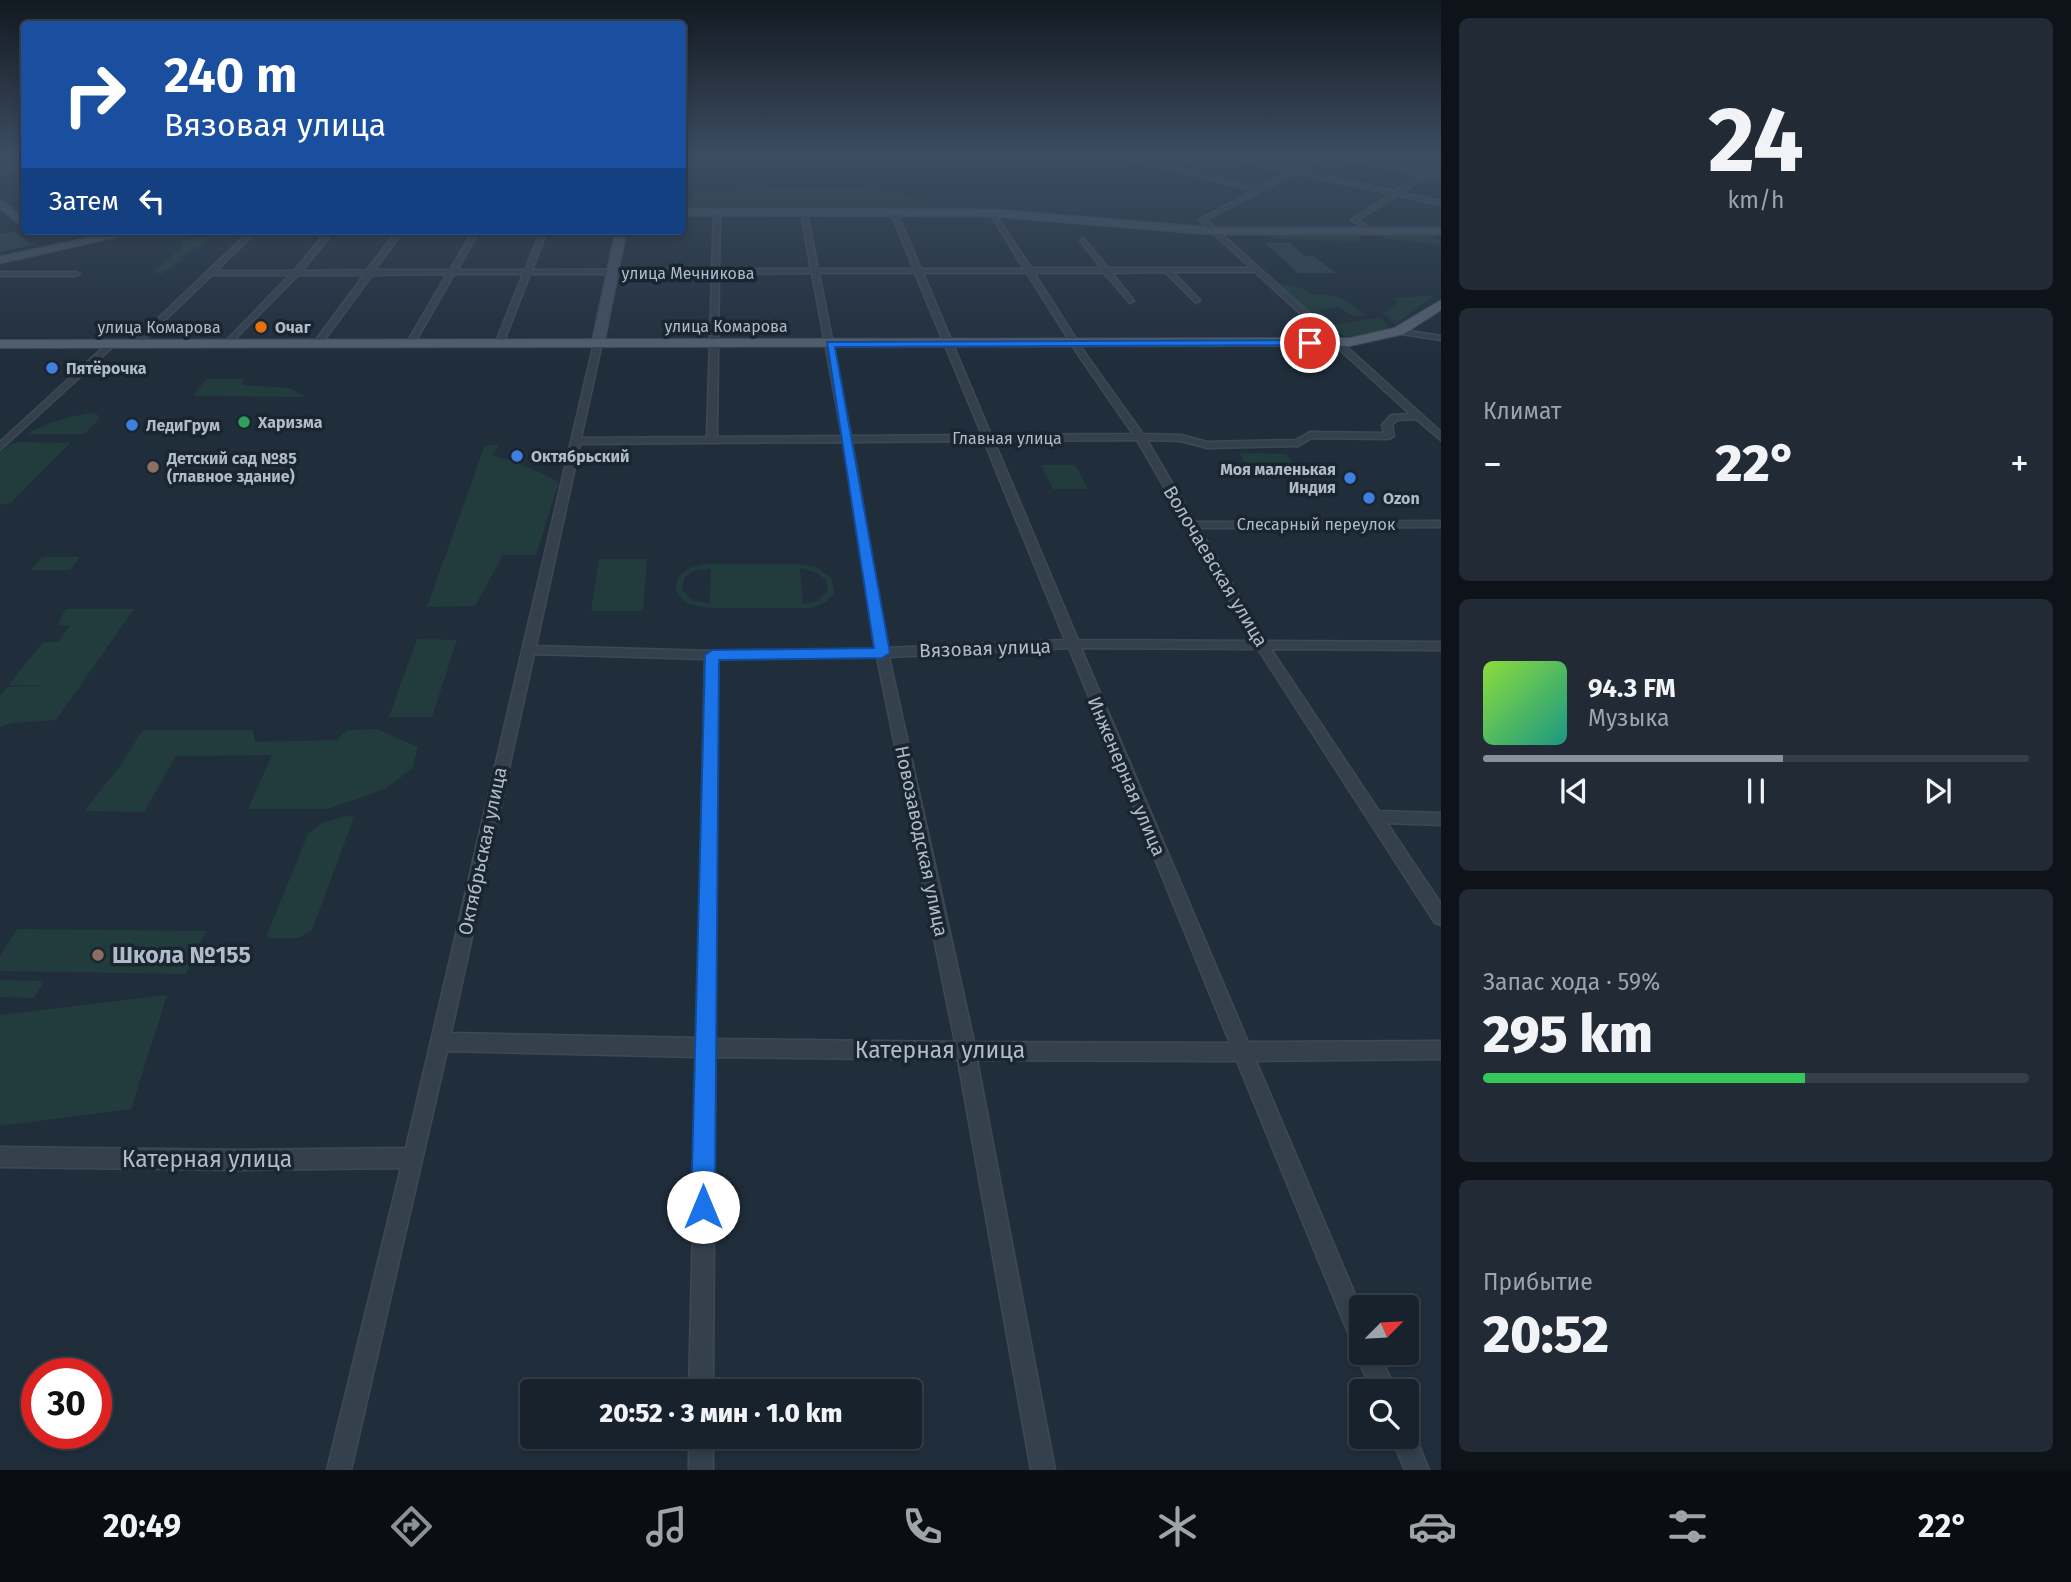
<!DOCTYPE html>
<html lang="ru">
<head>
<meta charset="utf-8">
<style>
	:root { --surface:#18222d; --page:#212a35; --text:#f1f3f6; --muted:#9fa4aa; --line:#363f49; --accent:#8c9099 }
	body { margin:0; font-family:"Fira Sans",sans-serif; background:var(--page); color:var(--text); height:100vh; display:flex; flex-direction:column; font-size:26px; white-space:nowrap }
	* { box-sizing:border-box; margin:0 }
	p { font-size:23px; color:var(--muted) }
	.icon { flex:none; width:38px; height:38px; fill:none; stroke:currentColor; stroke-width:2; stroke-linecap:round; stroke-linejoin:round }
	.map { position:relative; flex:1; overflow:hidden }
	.side { display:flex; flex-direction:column; gap:18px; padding:18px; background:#0d1319; width:630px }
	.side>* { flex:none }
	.top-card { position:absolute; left:21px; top:21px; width:665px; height:214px; border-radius:7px; box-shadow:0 4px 10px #0003,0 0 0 2px var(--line); background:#1a4fa0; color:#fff; overflow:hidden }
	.needle { width:46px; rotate:66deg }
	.buttons { position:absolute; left:1349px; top:1295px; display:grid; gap:14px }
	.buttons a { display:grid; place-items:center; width:70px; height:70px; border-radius:7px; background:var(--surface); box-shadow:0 4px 10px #0003,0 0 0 2px var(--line); font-size:35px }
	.speed { position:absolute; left:21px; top:1358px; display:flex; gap:14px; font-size:35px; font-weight:700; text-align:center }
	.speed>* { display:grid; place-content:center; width:91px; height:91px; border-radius:50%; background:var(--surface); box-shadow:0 4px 10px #0003,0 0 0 2px var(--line); line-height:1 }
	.speed .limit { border:10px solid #d22; background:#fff; color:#111 }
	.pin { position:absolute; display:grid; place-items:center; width:60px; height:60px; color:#fff; margin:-30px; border:4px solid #fff; border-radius:50%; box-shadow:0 2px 7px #0007 }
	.me { position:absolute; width:77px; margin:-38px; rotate:0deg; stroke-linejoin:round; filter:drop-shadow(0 0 5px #0008) }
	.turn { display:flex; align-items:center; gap:24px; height:147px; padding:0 28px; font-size:32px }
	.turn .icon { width:91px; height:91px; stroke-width:2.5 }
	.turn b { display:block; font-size:49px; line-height:60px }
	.then { display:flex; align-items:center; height:66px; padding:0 28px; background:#0003; gap:14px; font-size:26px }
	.big { font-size:52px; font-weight:800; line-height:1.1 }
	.side .tile { flex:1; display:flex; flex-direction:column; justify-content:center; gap:10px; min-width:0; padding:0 24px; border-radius:10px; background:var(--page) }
	.side .dial { align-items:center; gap:0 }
	.dial b { font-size:91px; line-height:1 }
	.song { display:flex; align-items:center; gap:21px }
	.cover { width:84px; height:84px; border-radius:10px; background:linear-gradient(135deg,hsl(90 70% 55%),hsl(170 70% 35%)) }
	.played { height:7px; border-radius:4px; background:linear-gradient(90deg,var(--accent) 55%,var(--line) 55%) }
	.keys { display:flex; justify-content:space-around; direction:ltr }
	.heat { display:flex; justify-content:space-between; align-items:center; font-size:38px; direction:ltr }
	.charge { height:10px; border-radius:5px; background:linear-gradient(90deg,#34c759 59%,var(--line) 0) }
	.trip { position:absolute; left:520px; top:1379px; width:402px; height:70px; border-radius:7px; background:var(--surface); box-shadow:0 4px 10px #0003,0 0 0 2px var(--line); font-weight:800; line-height:70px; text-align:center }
	.tabs { display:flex; height:112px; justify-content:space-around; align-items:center; background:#0a0e12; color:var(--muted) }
	.tabs .icon { width:49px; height:49px }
	.tabs .on { color:var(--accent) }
	.tabs b { font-size:32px; color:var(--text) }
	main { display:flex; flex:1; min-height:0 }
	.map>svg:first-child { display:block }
</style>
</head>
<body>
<main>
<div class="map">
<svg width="1441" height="1470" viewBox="0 0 1441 1470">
	<rect width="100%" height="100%" fill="#202e3c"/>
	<path fill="#223c3d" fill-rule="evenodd" d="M793,187C841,187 888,186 934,205L923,209H683V195Z
		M206,231H210L205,236L240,237H213L180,258L185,259C178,264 169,267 162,274L165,275L153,271L183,247L181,241Z
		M1360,233L1361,242L1272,239L1267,234Z
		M1374,233L1434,236L1441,240V245L1384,239Z
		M1276,283L1304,288L1310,294C1338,295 1342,296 1366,315L1355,317L1338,307L1318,310L1332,320L1316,319Z
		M1435,295L1395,325L1383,314L1397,303L1393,298Z
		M1380,318L1390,326C1371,339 1340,341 1324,326Z
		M206,379H243L242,385L290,388L305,397L193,396Z
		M91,413L98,415L99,419L84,434H29C41,423 73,416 91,413Z
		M20,442L70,443L11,503L0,505V453L10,444Z
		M485,445H500L492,455L515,461L559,482L536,555H503L475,606L427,607Z
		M1239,453L1286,454L1293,463H1245Z
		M1075,465L1088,489H1053L1041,465Z
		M42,557H80L70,570H31Z
		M599,559H647L643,611H591Z
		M799,564L816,567L831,578L834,593L826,602L811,608H707L686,603L675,590L679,576L690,568L707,564ZM711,568L710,604L692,600L682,590L684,578L693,571ZM800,568L817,573L826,580L828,591L818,601L803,604Z
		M66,609H134L56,720L12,723L0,727V696L7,687L49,686L9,685L43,642H62L59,641L70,626L57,625Z
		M417,639L457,640L432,717H389Z
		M377,729L418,747L412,769L385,789L327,809H248L272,755L176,756L144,812L84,811L118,769L143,730H253L255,742L337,740L347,730Z
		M347,816L354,817L312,930L298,938H270L267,935L308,834L322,823Z
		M17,929L206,931L186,974L0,971V956Z
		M0,980L44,981L34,998L0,997Z
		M167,995L131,1109L0,1126V1015Z"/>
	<path fill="#2e4051" d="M14,231L33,245L0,252V234Z
		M1265,243H1290L1304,256H1314L1335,273H1298Z"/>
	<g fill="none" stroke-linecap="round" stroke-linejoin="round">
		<g stroke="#3d4955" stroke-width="3">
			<path id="street" d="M1105,154C1126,154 1145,165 1166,166C1179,167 1190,154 1203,154L1175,168L1258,188L1289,172L1211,154H1222L1293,170L1322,154H1334L1425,173L1441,163V167L1431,174L1441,176V180L1426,177L1401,193L1441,201V205L1397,195L1358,220L1373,230L1371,233L1351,220L1391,194L1295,173L1206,220L1441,432V440L1416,419L1397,420L1392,425L1394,436L1389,439L1312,438L1298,446L1207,448L1181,441L1147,440L1195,522L1441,521V527L1199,528L1266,641L1441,642V650L1271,649L1379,811L1441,813V825L1387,823L1441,904V925L1435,923L1258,649L1081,648L1248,1042L1441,1041V1059L1256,1061L1362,1311V1353H1379L1396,1391H1372L1355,1353L1357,1349L1354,1347L1237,1061L977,1060L1055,1470H1031L958,1060L715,1057L713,1391H689L697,1057L447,1051L351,1470H327L401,1168L236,1170L0,1167V1147L236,1150L406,1148L594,343L598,341L602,343L581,438L707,437L712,274H530L503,344L499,346L495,344L523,274H454L414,344L410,346L406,344L447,274L372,275L320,346H317L313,344L364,275H298L228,346H225V342L290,275H212L138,346L131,344L250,231H257L216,271H294L327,231H334L302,271L367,270L397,231H403L375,270H450L473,231H479L457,270H525L541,231H547L532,270L712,269L714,212L717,210L720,212L719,269H811L801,212L804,210L807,212L818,269H914L891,213L894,211L897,213L921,269H1024L990,213L993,211L1031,268H1101L1080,240L1083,238L1108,268H1251L1199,220L1254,190ZM1327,156L1420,175L1395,191L1299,171ZM1165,272L1196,303L1200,301L1199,299L1173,272H1255L1410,414L1391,415L1382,425L1384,433L1310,432L1296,440L1207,442L1181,435L1143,434L1087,356L1034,273H1104L1130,303L1134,301L1112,273ZM812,273L842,436L717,437L719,274ZM819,273H915L982,435L851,436ZM923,273H1027L1079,356L1133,434L991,435ZM1137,440L1253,641L1078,640L994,441ZM984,441L1065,640L888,648L852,442ZM843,442L875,649L712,651L536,646L580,444ZM1069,648L1230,1043L974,1042L889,657ZM534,654L705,659L697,1038L451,1033ZM877,657L955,1042L715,1039L718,659Z
				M24,166V170L0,174V170Z
				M0,272H76L80,274L76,276H0Z
				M1404,330L1441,336V340L1401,334L1400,332Z
				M109,342L116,344L0,450V442Z
				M1407,1426L1412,1428L1429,1470H1405L1391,1437H1407Z
				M689,1437H713V1470H689Z"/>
		</g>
		<g stroke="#3d4955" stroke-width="3">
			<path id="secondary" d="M0,200L24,219V227L0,208Z
				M682,209L993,210L1212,228H1441V234H1212L993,216L682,215Z
				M122,231H141L0,263V257Z
				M616,231H626L604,343L598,347L592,343Z"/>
		</g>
		<g stroke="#3d4955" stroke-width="2">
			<path id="primary" d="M1441,300V310L1404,334L1350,346L0,348V340L1350,338L1394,328Z"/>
		</g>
		<use href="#street" fill="#34404c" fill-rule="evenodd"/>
		<use href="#secondary" fill="#414f60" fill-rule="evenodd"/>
		<use href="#primary" fill="#515f6d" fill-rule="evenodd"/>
	</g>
	<linearGradient id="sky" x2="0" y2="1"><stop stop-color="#121921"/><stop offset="0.43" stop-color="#3c4c61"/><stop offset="1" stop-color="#3c4c61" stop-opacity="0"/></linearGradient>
	<rect width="1441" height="360" fill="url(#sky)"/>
	<path fill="#1a73e8" stroke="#114b97" stroke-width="2" d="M1310,340L1313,345L835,347L890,653L882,658L719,660L715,1207L711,1215L703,1219L694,1215L691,1207L705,655L712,650L874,648L827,342Z"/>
	<circle fill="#e8710a" stroke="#192531" stroke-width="2.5" cx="261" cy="327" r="7"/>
	<g fill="#3f7fe0" stroke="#192531" stroke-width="2.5">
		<circle cx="52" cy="368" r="7"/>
		<circle cx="132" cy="425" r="7"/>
		<circle cx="517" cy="456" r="7"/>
		<circle cx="1350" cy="478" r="7"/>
		<circle cx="1369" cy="498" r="7"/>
	</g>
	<circle fill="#2e9e5b" stroke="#192531" stroke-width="2.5" cx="244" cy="422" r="7"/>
	<g fill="#8d6e63" stroke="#192531" stroke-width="2.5">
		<circle cx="153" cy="467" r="7"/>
		<circle cx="98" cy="955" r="7"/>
	</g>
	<g text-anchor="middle" stroke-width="7" stroke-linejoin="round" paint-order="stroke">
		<g font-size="16" fill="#afbbc8" stroke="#192531">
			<text x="688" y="279">улица Мечникова</text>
			<text x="726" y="332">улица Комарова</text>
			<text x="159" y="333">улица Комарова</text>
			<text x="1007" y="444">Главная улица</text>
			<text x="1316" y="530">Слесарный переулок</text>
		</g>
		<g font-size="16" font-weight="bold" fill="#afbbc8" stroke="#192531" text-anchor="start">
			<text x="275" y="333">Очаг</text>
			<text x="66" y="374">Пятёрочка</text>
			<text x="258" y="428">Харизма</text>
			<text x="146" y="431">ЛедиГрум</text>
			<text x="531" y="462">Октябрьский</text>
			<text x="167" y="464">Детский сад №85<tspan x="167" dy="18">(главное здание)</tspan></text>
			<text x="1336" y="475" text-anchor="end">Моя маленькая<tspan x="1336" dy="18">Индия</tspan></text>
			<text x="1383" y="504">Ozon</text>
		</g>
		<g font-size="19" fill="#afbbc8" stroke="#192531">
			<text transform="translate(1216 566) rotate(59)" y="7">Волочаевская улица</text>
			<text transform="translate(985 648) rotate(-2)" y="7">Вязовая улица</text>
			<text transform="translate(1127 776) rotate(67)" y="7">Инженерная улица</text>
			<text transform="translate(922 841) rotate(78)" y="7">Новозаводская улица</text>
			<text transform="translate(482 851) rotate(-78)" y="7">Октябрьская улица</text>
		</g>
		<g font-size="23" font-weight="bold" fill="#afbbc8" stroke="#192531" text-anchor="start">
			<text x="112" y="963">Школа №155</text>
		</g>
		<g font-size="23" fill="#afbbc8" stroke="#192531">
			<text x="940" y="1058">Катерная улица</text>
			<text x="207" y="1167">Катерная улица</text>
		</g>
	</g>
</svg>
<div class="buttons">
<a><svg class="needle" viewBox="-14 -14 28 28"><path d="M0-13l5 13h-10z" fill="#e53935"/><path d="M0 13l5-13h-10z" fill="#9fa4aa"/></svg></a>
<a><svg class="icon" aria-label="search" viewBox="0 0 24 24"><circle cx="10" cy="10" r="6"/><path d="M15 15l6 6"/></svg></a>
</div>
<div class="speed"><div class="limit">30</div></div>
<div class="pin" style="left:1310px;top:343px;background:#d93025"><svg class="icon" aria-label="arrive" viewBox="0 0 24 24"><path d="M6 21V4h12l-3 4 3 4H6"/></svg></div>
<svg class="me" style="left:703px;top:1207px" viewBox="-20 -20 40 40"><circle r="19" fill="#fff"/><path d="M0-13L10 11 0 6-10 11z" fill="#1a73e8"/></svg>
<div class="trip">20:52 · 3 мин · 1.0 km</div>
<div class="top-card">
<div class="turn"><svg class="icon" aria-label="right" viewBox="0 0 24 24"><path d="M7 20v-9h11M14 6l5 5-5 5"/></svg><div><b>240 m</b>Вязовая улица</div></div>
<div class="then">Затем<svg class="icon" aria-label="left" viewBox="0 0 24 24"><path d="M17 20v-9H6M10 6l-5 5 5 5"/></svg></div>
</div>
</div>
<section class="side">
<div class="tile dial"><b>24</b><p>km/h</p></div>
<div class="tile"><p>Климат</p>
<div class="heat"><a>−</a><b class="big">22°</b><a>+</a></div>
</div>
<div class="tile">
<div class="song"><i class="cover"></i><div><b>94.3 FM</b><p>Музыка</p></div></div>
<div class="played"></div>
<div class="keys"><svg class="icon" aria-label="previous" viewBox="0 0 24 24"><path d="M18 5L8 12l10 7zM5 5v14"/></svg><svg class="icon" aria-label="pause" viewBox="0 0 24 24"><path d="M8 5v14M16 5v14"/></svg><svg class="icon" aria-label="next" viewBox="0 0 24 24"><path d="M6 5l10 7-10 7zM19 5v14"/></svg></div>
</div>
<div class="tile"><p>Запас хода · 59%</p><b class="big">295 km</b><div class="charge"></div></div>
<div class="tile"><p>Прибытие</p><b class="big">20:52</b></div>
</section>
</main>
<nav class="tabs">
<b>20:49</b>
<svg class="icon on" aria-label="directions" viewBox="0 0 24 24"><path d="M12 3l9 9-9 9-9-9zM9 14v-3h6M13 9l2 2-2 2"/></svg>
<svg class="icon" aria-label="music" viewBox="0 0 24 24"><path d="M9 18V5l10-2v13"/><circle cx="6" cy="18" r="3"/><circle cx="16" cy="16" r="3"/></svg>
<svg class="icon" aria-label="phone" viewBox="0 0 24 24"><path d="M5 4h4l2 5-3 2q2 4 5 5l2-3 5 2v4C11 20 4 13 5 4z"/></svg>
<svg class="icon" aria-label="climate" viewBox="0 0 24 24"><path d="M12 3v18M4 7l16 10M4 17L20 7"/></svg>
<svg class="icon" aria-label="car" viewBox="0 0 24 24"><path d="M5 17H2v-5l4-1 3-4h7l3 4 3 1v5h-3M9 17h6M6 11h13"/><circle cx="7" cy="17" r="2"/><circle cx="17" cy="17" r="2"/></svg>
<svg class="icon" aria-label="filters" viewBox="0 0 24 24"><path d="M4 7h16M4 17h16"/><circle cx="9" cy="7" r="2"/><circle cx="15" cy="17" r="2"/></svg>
<b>22°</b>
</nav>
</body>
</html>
